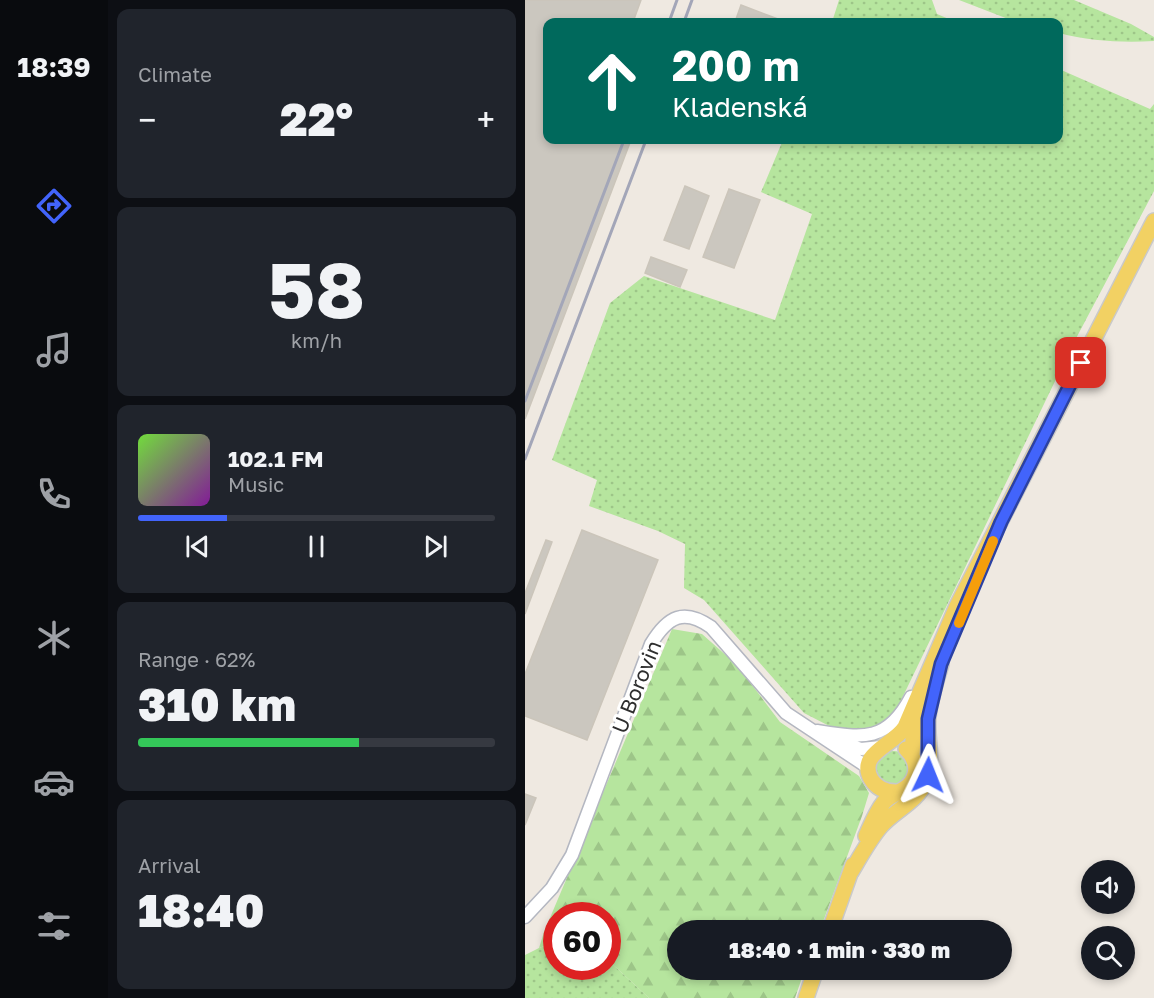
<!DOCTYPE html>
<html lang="en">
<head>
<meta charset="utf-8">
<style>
	:root { --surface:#171b24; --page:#20242c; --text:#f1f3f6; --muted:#9ea1a6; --line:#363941; --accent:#4264fb }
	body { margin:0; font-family:"Golos Text",sans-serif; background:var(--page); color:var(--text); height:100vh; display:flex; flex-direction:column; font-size:22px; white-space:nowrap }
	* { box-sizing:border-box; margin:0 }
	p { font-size:20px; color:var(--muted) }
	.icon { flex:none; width:33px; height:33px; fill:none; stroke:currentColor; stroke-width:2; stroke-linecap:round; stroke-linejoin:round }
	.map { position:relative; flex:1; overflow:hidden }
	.panel { display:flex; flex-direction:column; gap:9px; padding:9px; background:#0d0f14; width:417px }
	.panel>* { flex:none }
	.top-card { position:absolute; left:18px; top:18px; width:520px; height:126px; border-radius:12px; box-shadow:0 3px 9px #0003; background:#00695c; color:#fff; overflow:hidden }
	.fabs { position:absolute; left:556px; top:860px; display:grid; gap:12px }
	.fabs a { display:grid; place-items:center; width:54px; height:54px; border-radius:50%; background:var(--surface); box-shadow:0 3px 9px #0003; font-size:30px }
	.speed { position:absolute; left:18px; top:902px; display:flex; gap:12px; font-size:30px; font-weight:700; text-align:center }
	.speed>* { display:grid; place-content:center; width:78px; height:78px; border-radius:50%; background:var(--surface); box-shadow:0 3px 9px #0003; line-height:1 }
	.speed .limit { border:9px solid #d22; background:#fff; color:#111 }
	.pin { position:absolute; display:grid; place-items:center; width:51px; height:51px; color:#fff; margin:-26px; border-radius:12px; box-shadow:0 3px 9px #0006 }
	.me { position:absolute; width:66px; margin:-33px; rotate:2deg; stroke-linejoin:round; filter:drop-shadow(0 0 4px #0008) }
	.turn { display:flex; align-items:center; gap:21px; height:126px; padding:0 30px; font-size:27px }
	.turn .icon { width:78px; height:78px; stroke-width:2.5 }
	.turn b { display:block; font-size:42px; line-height:51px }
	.big { font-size:45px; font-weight:800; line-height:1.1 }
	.panel .widget { flex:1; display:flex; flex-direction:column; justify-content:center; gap:9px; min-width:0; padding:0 21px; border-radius:12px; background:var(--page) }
	.panel .dial { align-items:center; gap:0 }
	.dial b { font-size:78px; line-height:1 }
	.song { display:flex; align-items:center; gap:18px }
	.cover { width:72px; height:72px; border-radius:9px; background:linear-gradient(135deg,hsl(100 70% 55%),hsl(290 70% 35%)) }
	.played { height:6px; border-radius:3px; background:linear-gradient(90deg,var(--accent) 25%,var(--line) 25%) }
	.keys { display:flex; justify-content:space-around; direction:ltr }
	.heat { display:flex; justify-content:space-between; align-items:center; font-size:33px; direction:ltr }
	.charge { height:9px; border-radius:4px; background:linear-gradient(90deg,#34c759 62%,var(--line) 0) }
	.trip { position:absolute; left:142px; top:920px; width:345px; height:60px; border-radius:30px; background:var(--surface); box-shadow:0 3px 9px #0003; font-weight:800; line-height:60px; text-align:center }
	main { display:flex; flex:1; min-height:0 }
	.menu { display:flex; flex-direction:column; width:108px; justify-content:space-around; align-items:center; background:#090b0e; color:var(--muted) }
	.menu .icon { width:42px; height:42px }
	.menu .selected { color:var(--accent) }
	.menu b { font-size:27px; color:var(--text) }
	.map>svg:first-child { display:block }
</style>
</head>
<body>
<main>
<nav class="menu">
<b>18:39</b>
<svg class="icon selected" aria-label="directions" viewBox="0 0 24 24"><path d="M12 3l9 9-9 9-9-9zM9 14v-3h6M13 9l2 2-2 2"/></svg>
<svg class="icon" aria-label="music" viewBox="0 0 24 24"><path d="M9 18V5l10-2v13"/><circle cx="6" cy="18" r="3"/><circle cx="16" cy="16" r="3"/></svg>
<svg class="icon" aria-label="phone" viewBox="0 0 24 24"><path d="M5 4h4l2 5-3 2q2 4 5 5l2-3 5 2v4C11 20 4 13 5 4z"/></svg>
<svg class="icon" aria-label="climate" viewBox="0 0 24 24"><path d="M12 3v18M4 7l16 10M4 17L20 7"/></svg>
<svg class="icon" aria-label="car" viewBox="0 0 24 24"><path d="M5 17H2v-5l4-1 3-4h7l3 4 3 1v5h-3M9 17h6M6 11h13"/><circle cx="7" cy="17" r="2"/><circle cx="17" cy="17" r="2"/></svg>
<svg class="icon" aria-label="filters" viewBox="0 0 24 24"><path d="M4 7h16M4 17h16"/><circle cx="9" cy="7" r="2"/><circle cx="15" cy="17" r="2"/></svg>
</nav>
<section class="panel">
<div class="widget"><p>Climate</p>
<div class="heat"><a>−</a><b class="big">22°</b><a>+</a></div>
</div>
<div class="widget dial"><b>58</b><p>km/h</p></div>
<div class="widget">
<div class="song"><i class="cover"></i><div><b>102.1 FM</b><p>Music</p></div></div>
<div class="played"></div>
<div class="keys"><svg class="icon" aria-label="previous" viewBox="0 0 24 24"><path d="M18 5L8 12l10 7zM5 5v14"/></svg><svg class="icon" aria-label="pause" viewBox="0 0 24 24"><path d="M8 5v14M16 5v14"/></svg><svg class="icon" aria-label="next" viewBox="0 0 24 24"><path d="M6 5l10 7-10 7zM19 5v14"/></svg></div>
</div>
<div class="widget"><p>Range · 62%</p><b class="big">310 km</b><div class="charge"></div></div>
<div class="widget"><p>Arrival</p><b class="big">18:40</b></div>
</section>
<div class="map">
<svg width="629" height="998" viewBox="0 0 629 998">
	<defs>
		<pattern id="grass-dots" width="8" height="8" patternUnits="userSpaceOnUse" patternTransform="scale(1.5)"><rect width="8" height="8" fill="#b6e59e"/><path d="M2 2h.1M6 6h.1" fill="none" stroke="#9dc588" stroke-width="1.8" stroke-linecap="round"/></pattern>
		<pattern id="forest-firs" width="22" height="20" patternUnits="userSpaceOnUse" patternTransform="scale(1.5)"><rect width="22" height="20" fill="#b6e59e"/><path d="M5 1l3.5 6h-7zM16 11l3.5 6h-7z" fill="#9dc588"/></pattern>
	</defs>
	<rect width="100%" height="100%" fill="#efe9e1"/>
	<path fill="url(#grass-dots)" d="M314,0H407L412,14L431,22H307Z
		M434,0H549L606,24L629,37V41C597,43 565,41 534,33V22H491Z
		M534,69L625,109L629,104V191L547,346L368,717L351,727L327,733L312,730L279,713L179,600L159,588L160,544L133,531L64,506L72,480L27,460L85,303L119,276L250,320L287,214L236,192L258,140H534Z
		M351 768a17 17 0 1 1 34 0a17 17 0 1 1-34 0Z
		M31,942L32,966H82L83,960L124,998H0V955L14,948Z"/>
	<path fill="url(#forest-firs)" d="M147,629L177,634L212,665L255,722L334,776L344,793L337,816L295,930H153V969H280L270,998H124L83,960L82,915H32L31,942L14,948L19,932Z"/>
	<path fill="#cbc7bf" stroke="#cbc5ba" stroke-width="1.5" d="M0,0H116L108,22H22V140H106L0,419Z
		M216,5L261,22H210Z
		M160,186L184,196L164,249L139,240Z
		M204,189L235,200L209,268L178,257Z
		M126,257L162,270L155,287L120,273Z
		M57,530L133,560L62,740L0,716V674Z
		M21,540L27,542L0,614V593Z
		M0,794L11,798L0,825Z"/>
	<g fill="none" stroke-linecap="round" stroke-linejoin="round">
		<g stroke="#b4b7c1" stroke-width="15">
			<path id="minor" d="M292,731C337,738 362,743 386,697
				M312,740L336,749L356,747
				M0,917L27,888L47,855L126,644C143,616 159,608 186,627L261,713L344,768"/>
		</g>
		<g stroke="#c9c9c9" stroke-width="18">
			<path id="major" d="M387,755L388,739L396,711
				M371,792C361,792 352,789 346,779C332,753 368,746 380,727L432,606L629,221
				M341,836C346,825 351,812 359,802C366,794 375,793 383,786C395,775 392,759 381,749
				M326,872C335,857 344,840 356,826C370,810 392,802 401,781C409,761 401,738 403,717C405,699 411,681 416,664
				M305,930L328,865
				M281,998L291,969"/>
		</g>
		<use href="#minor" stroke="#fff" stroke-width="12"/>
		<use href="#major" stroke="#f2d163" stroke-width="15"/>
		<path stroke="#a3a6b8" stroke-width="3" d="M144,22L152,0
			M159,22L167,0
			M0,401L99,140
			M0,459L121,140"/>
	</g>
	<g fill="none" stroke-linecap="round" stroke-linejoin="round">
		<g stroke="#2b41a3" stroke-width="15">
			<path id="route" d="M403,775V719L416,664L476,522L556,363"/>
		</g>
		<use href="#route" stroke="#4264fb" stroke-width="10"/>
		<path stroke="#f59e0b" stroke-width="10" d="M434,623L468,541"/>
	</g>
	<g text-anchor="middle" stroke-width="6" stroke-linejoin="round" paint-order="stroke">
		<g font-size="21" fill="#2e2e2e" stroke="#fff">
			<text transform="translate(112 687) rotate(-68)" y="7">U Borovin</text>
		</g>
	</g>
</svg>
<div class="fabs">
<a><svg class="icon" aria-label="sound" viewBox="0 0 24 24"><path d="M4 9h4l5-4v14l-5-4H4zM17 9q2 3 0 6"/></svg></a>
<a><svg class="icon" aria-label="search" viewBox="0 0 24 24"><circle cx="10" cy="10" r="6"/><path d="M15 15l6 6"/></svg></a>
</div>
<div class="speed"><div class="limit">60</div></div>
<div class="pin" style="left:556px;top:363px;background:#d93025"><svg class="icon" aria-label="arrive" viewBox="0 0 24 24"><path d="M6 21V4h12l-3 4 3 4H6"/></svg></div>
<svg class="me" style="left:403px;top:775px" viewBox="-20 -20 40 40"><path d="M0-17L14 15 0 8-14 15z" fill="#4264fb" stroke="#fff" stroke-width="4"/></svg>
<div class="trip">18:40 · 1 min · 330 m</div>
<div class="top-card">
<div class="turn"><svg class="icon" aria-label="ahead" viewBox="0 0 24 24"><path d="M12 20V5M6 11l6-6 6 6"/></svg><div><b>200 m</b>Kladenská</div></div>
</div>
</div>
</main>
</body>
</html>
